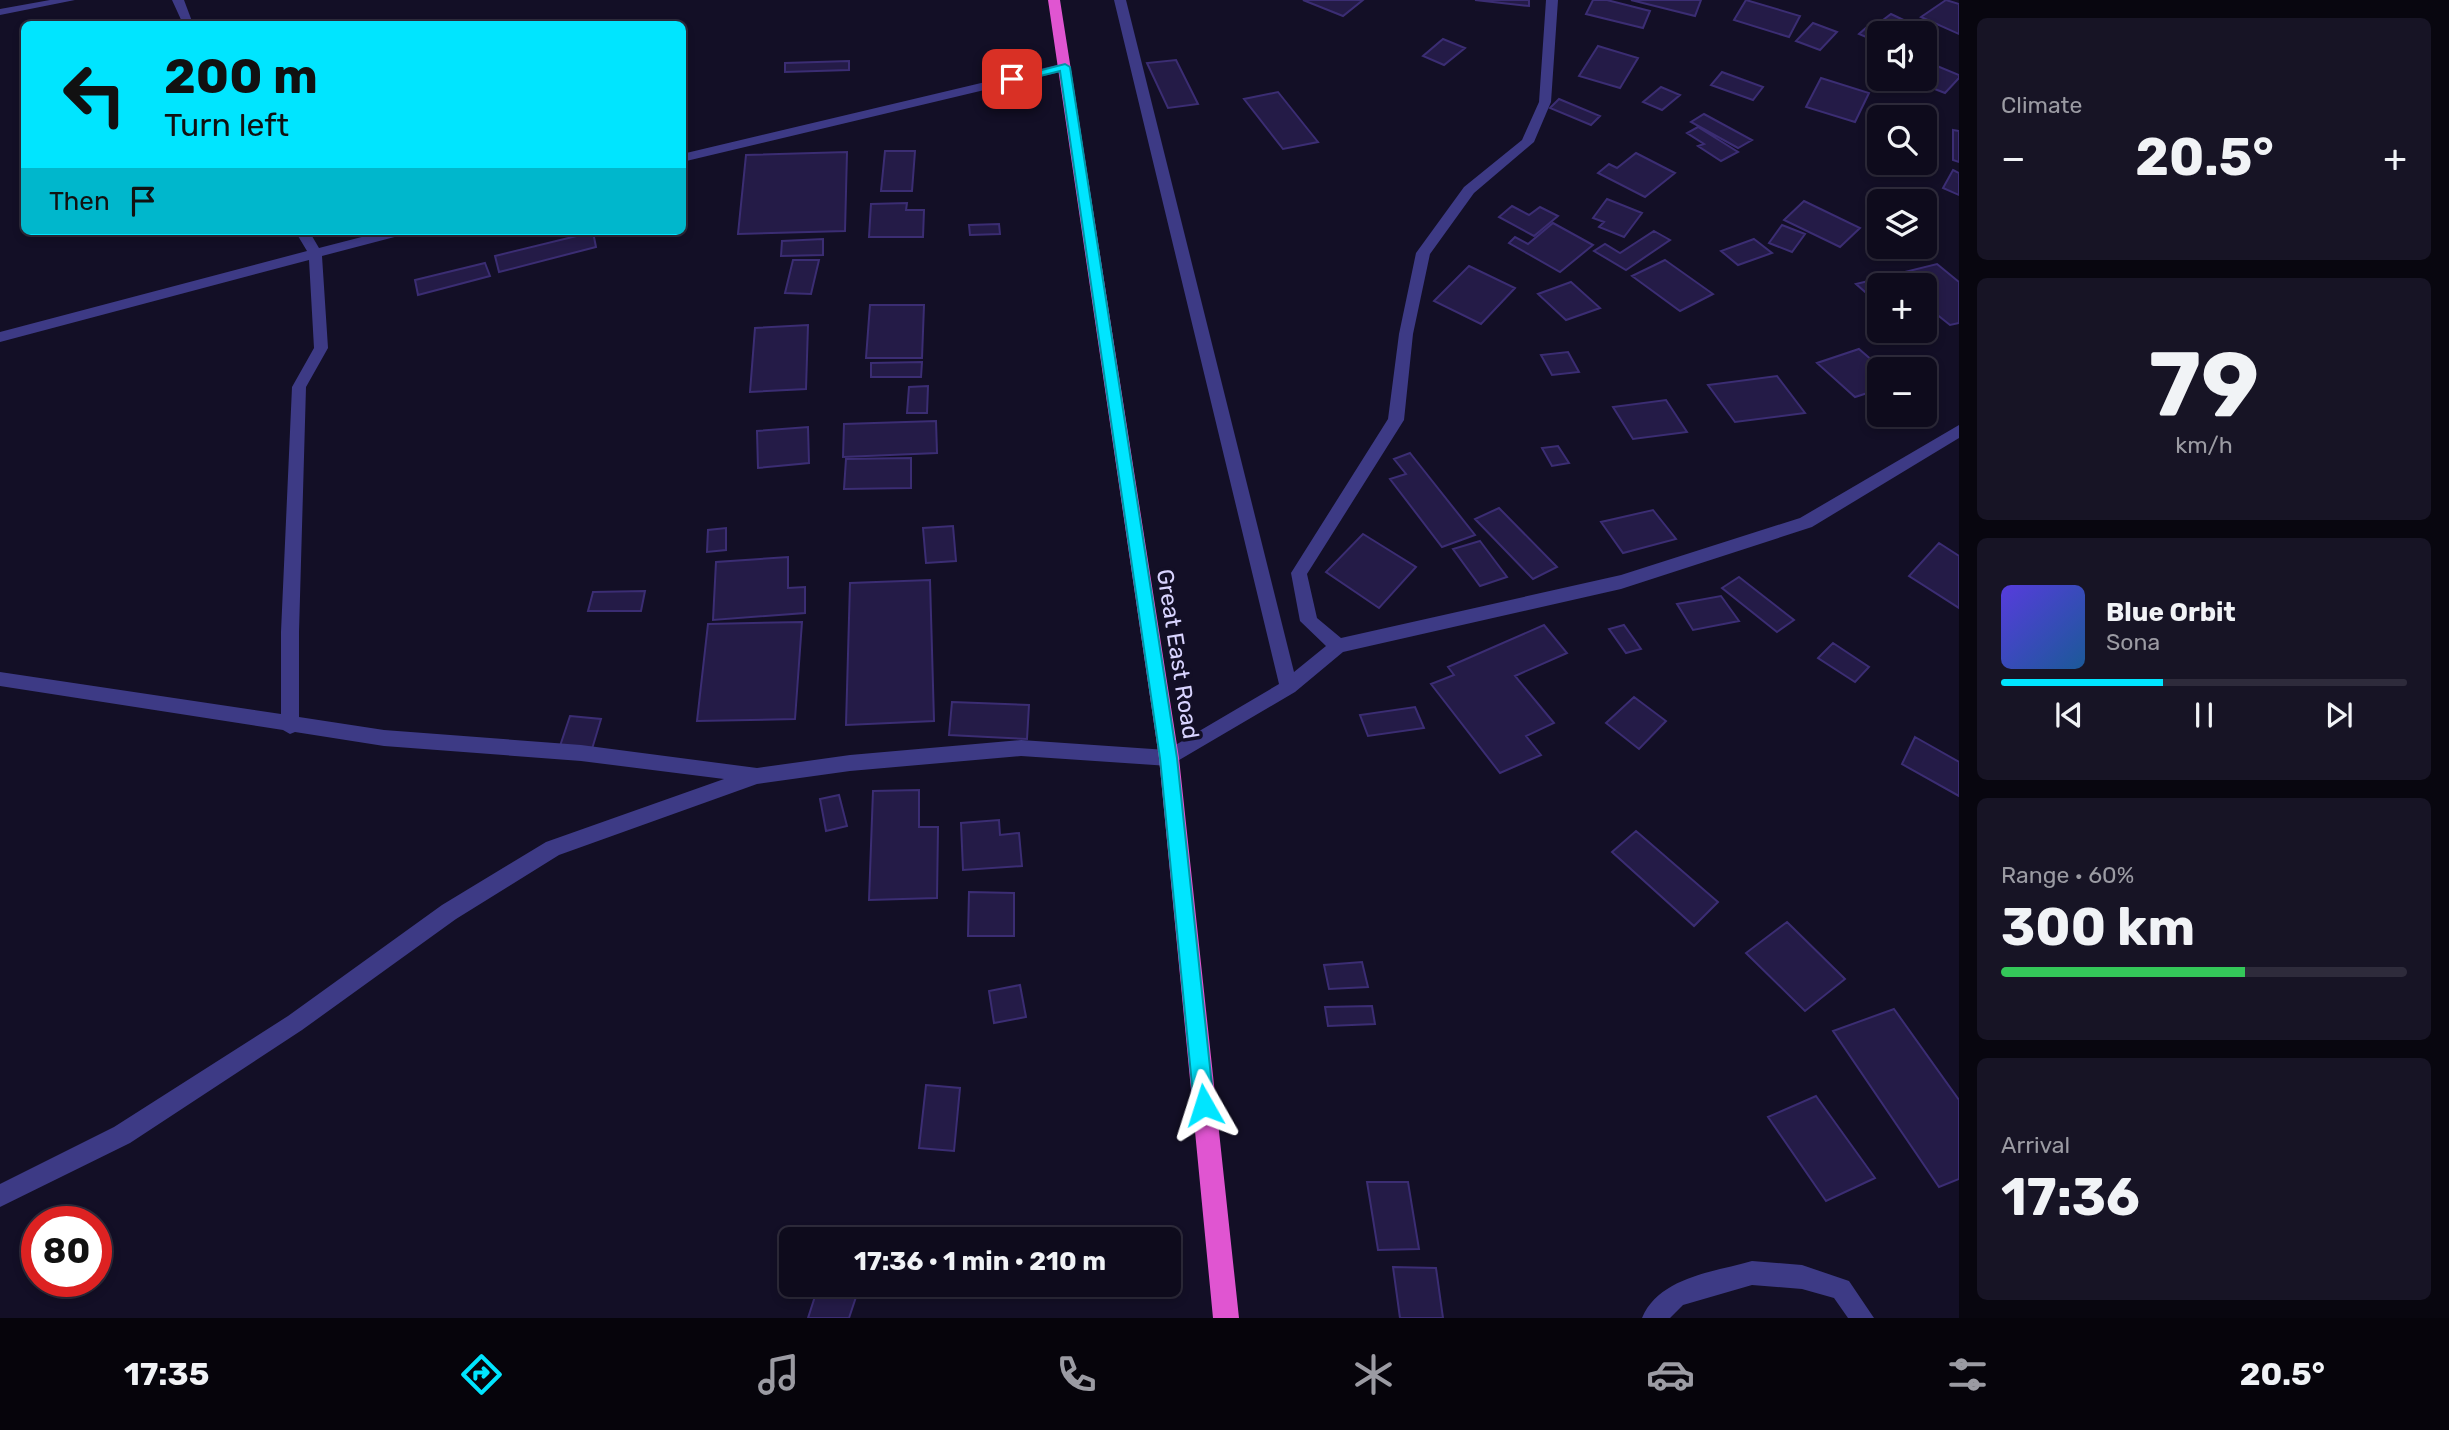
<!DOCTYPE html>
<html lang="en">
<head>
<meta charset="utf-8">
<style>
	:root { --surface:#0e0b1c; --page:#171425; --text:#f1f3f6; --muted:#9b9ba3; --line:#2e2b3b; --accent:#00e5ff }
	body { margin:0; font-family:Rubik,sans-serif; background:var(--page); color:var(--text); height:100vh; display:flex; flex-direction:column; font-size:26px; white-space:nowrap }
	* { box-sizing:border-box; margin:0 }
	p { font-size:23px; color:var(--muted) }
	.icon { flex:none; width:38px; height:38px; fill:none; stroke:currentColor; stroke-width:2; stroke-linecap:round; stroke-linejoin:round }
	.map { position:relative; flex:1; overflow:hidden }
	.details { display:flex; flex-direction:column; gap:18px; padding:18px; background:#08060f; width:490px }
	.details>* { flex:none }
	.hud { position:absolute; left:21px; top:21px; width:665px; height:214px; border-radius:10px; box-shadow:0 4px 10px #0003,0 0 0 2px var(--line); background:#00e5ff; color:#111; overflow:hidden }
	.buttons { position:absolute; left:1867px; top:21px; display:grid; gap:14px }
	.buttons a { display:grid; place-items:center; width:70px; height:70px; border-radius:10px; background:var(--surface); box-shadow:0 4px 10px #0003,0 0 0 2px var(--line); font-size:35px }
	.speed { position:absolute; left:21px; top:1206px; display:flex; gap:14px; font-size:35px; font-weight:700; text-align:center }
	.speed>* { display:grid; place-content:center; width:91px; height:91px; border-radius:50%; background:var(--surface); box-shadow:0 4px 10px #0003,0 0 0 2px var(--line); line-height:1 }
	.speed .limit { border:10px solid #d22; background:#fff; color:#111 }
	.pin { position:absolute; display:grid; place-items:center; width:60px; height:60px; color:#fff; margin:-30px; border-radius:14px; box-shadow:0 4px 10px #0006 }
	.me { position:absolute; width:77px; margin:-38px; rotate:354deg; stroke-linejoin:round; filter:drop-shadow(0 0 5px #0008) }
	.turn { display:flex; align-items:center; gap:24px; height:147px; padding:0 28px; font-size:32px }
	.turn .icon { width:91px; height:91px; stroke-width:2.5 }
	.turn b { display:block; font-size:49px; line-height:60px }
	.then { display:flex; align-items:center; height:66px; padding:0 28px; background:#0003; gap:14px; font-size:26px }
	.big { font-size:52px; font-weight:700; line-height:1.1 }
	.details .card { flex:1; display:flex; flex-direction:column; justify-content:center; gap:10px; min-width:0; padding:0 24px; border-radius:10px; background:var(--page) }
	.details .dial { align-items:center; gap:0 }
	.dial b { font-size:91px; line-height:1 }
	.song { display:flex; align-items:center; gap:21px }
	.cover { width:84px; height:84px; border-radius:10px; background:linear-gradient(135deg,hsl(250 70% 55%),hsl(210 70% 35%)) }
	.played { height:7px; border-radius:4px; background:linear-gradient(90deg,var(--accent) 40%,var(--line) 40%) }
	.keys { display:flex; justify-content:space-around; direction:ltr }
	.heat { display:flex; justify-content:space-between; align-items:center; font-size:38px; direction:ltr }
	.charge { height:10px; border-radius:5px; background:linear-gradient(90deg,#34c759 60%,var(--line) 0) }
	.trip { position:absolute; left:779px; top:1227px; width:402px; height:70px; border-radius:10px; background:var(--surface); box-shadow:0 4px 10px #0003,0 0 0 2px var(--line); font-weight:700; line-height:70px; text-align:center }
	.dock { display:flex; height:112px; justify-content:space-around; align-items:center; background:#06040b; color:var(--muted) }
	.dock .icon { width:49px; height:49px }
	.dock .current { color:var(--accent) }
	.dock b { font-size:32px; color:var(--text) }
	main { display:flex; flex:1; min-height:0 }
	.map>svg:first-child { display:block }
</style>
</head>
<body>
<main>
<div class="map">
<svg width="1959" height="1318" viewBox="0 0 1959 1318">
	<rect width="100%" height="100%" fill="#130f26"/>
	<path fill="#241b47" stroke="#3b2d73" stroke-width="2" d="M1303,0H1363L1343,16Z
		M1475,0H1529V6Z
		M1593,0H1607L1650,11L1643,28L1586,14Z
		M1631,0H1701L1695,16Z
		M1746,0L1800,16L1789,37L1734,20Z
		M1946,0L1959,4V34L1921,17Z
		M1891,14L1914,25L1907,30L1883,20Z
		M1813,23L1837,32L1820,50L1796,41Z
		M1867,27L1882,33H1880V43L1859,34Z
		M1443,39L1465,48L1444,65L1423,56Z
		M1598,46L1638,58L1620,88L1579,76Z
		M1176,60L1198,104L1168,108L1147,63Z
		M849,61V70L785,72V63Z
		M1925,61L1959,75V78L1945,93L1909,79H1925Z
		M1722,72L1763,87L1753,100L1711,85Z
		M1821,78L1869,93L1855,122L1806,107Z
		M1661,87L1680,95L1662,110L1643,102Z
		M1278,92L1318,142L1283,149L1244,99Z
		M1559,99L1600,116L1591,125L1550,108Z
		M1704,114L1752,140L1738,148L1691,122Z
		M1698,127L1738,152L1721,161L1698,146L1704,144L1687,133Z
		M1953,130L1959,131V162L1953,160Z
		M885,151H915L912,191H881Z
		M847,152L845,231L738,234L746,155Z
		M1636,153L1675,173L1645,197L1598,173L1609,164L1617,168Z
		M1953,170L1959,173V195L1943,188Z
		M1607,199L1642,213L1624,237L1599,227L1604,222L1593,218Z
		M1804,201L1860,228L1840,247L1784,220Z
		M907,203L906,210H924L923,237H869L871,204Z
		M1512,206L1529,215L1540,207L1558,216L1534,236L1499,217Z
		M1553,223L1593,245L1560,272L1509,243L1515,237L1528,244Z
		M999,224L1000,234L970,235L969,225Z
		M1782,225L1805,234L1792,252L1769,243Z
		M1654,231L1670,240L1626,270L1594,251L1605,244L1620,253Z
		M593,232L596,247L499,272L495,256Z
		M823,239V255L781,256L782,241Z
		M1754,239L1772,253L1738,265L1721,251Z
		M793,260H819L811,294L785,293Z
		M1665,260L1713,294L1680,311L1632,276Z
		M485,263L490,276L418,295L415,280Z
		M1937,264L1959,282V323L1950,325L1925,305V285H1880V305L1856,284Z
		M1469,266L1515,288L1481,324L1434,301Z
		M1571,282L1600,308L1566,320L1538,294Z
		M870,305H924L922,358H866Z
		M808,325L806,389L750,392L755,328Z
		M1859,349L1882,369L1880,389L1855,397L1817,363Z
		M1568,352L1579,372L1552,375L1541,355Z
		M922,362L921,377H871V363Z
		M1777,376L1805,413L1735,422L1708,385Z
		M928,386L927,413H907L909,387Z
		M1666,400L1687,432L1633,439L1613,407Z
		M936,421L937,453L843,457L844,424Z
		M808,427L809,463L758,468L757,431Z
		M1558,446L1569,463L1552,466L1542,448Z
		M1410,453L1475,535L1442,547L1390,479L1406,474L1394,459Z
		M911,458V488L844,489L846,459Z
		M1499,508L1557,567L1533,579L1475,519Z
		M1653,510L1676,539L1623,553L1601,522Z
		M953,526L956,561L926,563L923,528Z
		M726,528V550L707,552L708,530Z
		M1363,534L1416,567L1379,608L1326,572Z
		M1480,541L1507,577L1480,586L1453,549Z
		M1939,543L1959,556V608L1909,576Z
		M788,557V588L805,587V613L713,620L716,562Z
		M1739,577L1794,620L1777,632L1722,588Z
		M930,580L934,721L846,725L850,583Z
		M645,591L641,611H588L593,592Z
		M1721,596L1739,621L1693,630L1677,604Z
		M802,622L795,719L697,721L708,624Z
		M1544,625L1567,653L1515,676L1554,723L1526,736L1541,755L1500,773L1431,684L1454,675L1448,667Z
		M1624,625L1641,649L1626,653L1609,629Z
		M1833,643L1869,667L1855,682L1818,658Z
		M1634,697L1666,721L1639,749L1606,723Z
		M952,702L1029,705L1027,739L949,735Z
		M1415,707L1424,728L1368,736L1360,715Z
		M570,716L601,719L592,749L560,746Z
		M1915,737L1959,762V796L1902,764Z
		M919,790V827H938L937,898L869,900L873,791Z
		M839,795L847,826L826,831L820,799Z
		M999,820L1000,835L1019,833L1022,866L963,870L961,823Z
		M1636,831L1718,902L1694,926L1612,852Z
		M969,892L1014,893V936H968Z
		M1787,922L1845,979L1805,1011L1746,953Z
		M1362,962L1368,987L1329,989L1324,965Z
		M1020,985L1026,1017L994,1023L989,991Z
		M1372,1006L1375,1024L1328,1026L1325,1007Z
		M1894,1009L1959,1100V1179L1939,1187L1833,1031Z
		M926,1085L960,1088L954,1151L919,1148Z
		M1816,1096L1875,1178L1826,1201L1768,1117Z
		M1367,1182H1408L1419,1249L1378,1250Z
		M1393,1267L1436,1268L1443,1318H1400Z
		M819,1284L857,1294L849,1318H808Z"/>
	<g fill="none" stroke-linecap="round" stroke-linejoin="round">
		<path fill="#3d3a85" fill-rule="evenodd" d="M50,0H75L0,15V9Z
			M172,0H184L193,24H183Z
			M1114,0H1126L1294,672L1326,646L1300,621L1291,573L1388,419L1399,334L1416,253L1464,187L1522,140L1539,102L1546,0H1558L1551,102L1534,142L1474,193L1430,254L1413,334L1404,420L1307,574L1317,618L1341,638L1621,575L1800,518L1959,425V438L1812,527L1621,589L1343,652L1295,692L1169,766L1021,756L850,771L757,784L559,855L456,919L302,1030L130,1143L0,1207V1184L114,1127L288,1016L442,905L546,842L724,779L581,761L384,746L295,732L290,734L283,730L0,686V672L281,714V632L292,387L314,348L309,260L0,342V332L307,251L295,231H309L319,248L385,231H408L406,234L322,256L328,348L306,387L299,632V717L384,730L581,745L757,768L850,755L1021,740L1167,750L1279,684Z
			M1065,63L1071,67L1069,70L682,162V154Z
			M1752,1261L1802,1265L1849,1281L1874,1318H1848L1834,1298L1802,1289L1752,1285L1683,1305L1670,1318H1642C1659,1277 1714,1272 1752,1261Z"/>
		<path fill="#e055d1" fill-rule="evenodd" d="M1048,0H1060L1179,758L1239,1318H1213L1159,758Z"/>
	</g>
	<path fill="#00e5ff" stroke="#0095a6" stroke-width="2" d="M1065,64L1070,67L1177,758L1214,1105L1211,1112L1204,1115L1197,1112L1194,1105L1160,758L1060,71L1012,83L1007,79Z"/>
	<g text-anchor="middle" stroke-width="7" stroke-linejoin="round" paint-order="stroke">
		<g font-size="23" fill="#d9d4ff" stroke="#130f26">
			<text transform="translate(1178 654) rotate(81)" y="8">Great East Road</text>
		</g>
	</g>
</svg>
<div class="buttons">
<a><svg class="icon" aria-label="sound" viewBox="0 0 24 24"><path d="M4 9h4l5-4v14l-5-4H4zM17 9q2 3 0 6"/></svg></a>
<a><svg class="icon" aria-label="search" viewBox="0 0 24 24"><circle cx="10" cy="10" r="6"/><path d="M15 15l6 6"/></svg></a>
<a><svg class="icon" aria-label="layers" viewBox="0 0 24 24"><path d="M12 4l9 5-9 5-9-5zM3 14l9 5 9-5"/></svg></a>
<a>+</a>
<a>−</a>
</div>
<div class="speed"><div class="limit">80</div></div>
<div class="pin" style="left:1012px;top:79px;background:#d93025"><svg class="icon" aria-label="arrive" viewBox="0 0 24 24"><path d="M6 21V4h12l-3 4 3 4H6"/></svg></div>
<svg class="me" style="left:1204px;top:1105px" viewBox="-20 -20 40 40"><path d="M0-17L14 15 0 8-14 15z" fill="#00e5ff" stroke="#fff" stroke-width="4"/></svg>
<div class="trip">17:36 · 1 min · 210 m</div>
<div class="hud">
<div class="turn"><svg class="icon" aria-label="left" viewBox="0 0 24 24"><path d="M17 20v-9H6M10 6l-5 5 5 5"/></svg><div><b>200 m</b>Turn left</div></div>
<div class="then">Then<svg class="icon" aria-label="arrive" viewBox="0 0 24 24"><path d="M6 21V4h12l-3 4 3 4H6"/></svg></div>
</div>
</div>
<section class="details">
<div class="card"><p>Climate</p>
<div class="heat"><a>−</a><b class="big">20.5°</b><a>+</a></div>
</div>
<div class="card dial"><b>79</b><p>km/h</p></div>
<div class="card">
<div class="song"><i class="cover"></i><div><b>Blue Orbit</b><p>Sona</p></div></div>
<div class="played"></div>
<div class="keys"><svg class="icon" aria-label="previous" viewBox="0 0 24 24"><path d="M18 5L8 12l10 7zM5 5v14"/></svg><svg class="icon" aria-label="pause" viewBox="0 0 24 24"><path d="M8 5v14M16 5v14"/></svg><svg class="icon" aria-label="next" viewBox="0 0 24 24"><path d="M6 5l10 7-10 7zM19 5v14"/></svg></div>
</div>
<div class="card"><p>Range · 60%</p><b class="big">300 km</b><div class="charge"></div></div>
<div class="card"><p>Arrival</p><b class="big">17:36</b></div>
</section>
</main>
<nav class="dock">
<b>17:35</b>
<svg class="icon current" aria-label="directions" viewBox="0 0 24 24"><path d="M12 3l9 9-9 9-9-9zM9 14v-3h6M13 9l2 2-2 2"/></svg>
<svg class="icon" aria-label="music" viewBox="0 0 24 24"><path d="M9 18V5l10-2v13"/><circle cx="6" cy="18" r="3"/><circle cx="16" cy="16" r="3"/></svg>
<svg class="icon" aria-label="phone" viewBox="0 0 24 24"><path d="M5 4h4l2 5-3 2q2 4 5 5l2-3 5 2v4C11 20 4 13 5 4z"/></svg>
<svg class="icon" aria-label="climate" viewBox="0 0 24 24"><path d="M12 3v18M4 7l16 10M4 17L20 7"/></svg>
<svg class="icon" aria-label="car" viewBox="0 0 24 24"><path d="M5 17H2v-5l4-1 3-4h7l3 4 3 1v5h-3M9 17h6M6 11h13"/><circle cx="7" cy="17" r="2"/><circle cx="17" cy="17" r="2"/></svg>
<svg class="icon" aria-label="filters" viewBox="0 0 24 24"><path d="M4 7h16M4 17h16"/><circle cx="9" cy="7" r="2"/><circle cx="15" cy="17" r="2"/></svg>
<b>20.5°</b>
</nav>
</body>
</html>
